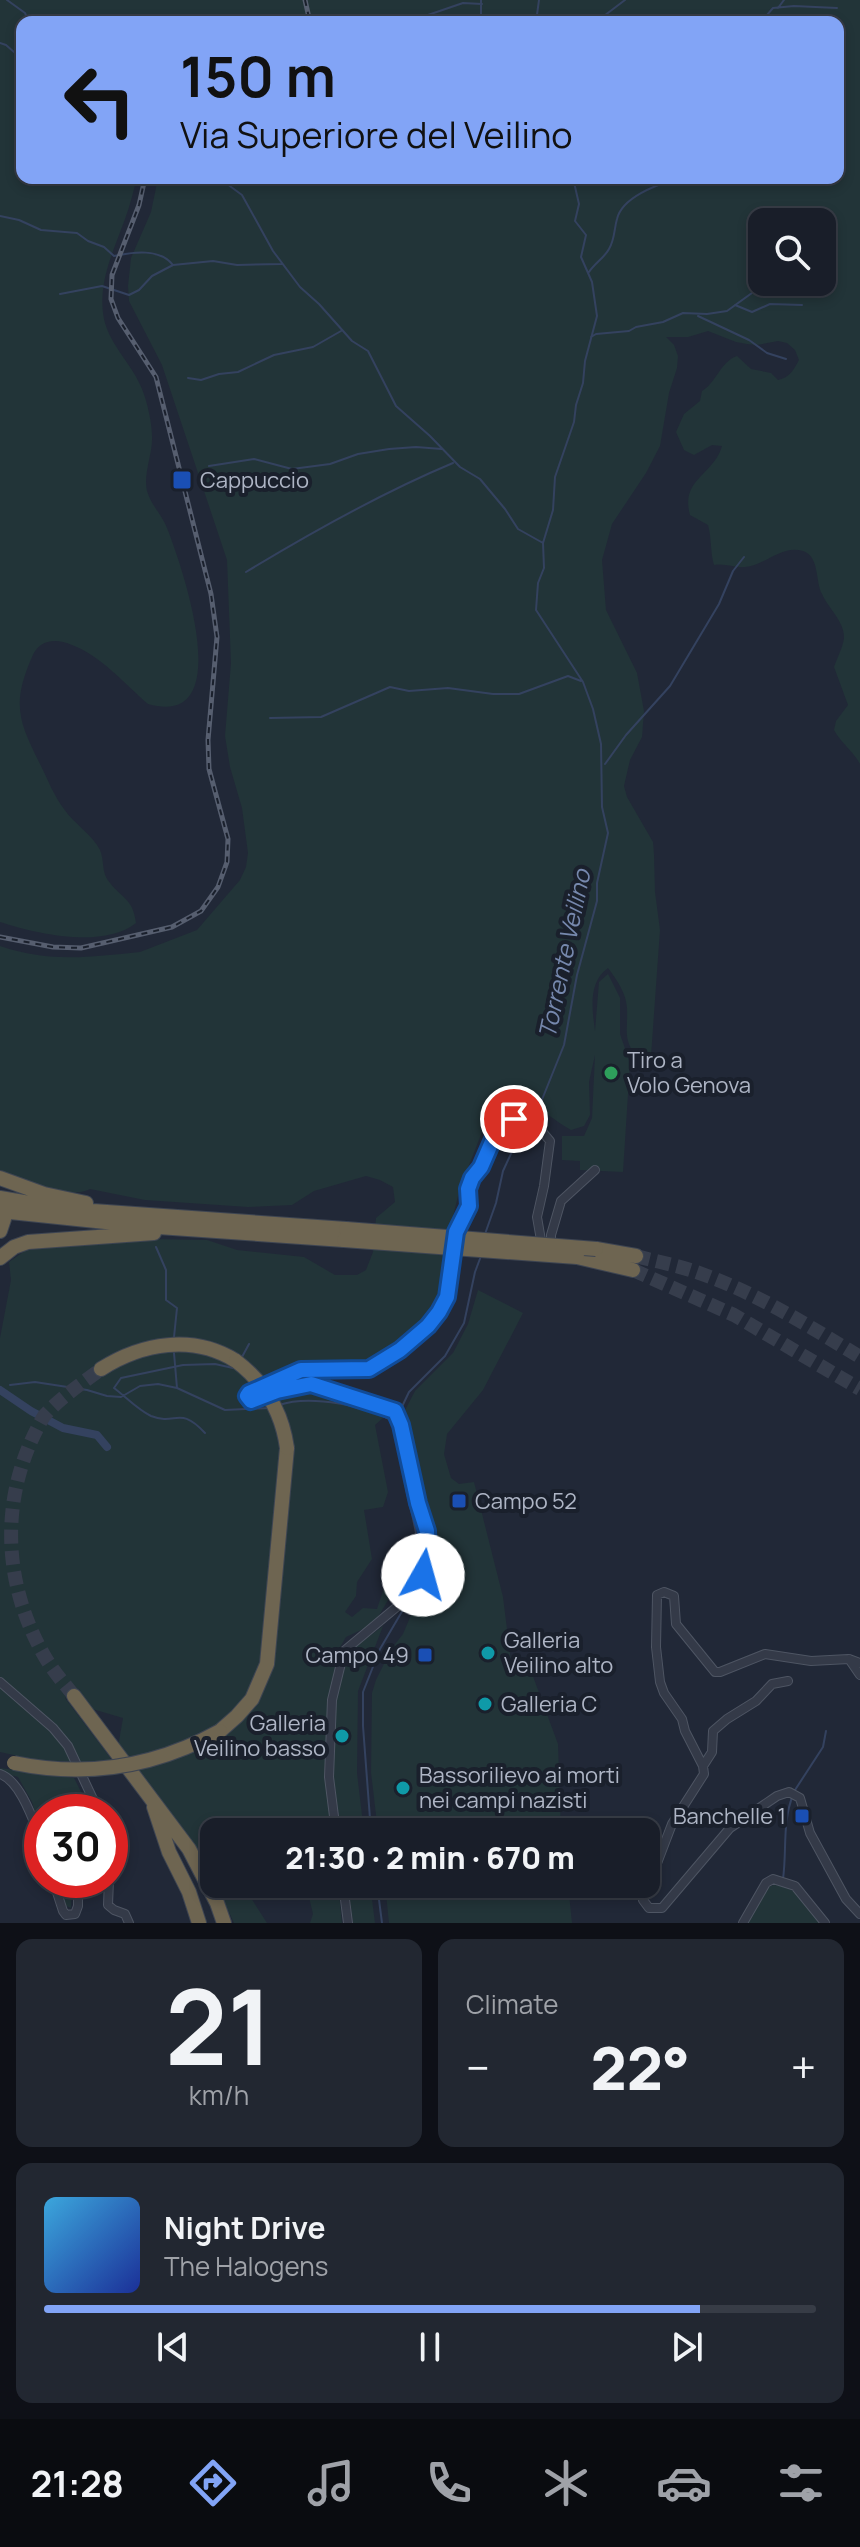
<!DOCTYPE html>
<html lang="en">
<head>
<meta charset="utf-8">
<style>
	:root { --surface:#191e29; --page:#222731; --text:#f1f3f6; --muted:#9fa2a8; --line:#373c46; --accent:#82a4f6 }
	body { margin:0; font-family:Manrope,sans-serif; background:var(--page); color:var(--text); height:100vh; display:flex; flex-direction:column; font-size:30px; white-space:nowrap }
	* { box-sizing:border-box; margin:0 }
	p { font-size:26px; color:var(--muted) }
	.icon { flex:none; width:44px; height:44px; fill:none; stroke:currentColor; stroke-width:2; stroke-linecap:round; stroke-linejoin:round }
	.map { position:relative; height:1923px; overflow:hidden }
	.details { display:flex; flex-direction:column; gap:16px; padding:16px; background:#0e1017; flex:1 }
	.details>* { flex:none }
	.guide { position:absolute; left:16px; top:16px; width:828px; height:168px; border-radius:16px; box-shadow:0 4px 12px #0003,0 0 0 2px var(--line); background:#82a4f6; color:#111; overflow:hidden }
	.tools { position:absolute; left:748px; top:208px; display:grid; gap:16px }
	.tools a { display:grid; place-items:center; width:88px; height:88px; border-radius:16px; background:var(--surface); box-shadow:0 4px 12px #0003,0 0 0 2px var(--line); font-size:40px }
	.speed { position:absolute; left:24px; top:1794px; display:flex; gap:16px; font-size:40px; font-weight:700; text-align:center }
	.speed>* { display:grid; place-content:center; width:104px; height:104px; border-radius:50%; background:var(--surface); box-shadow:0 4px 12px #0003,0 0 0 2px var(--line); line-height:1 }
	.speed .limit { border:12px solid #d22; background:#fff; color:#111 }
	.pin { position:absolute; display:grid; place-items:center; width:68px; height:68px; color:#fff; margin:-34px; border:4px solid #fff; border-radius:50%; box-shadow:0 2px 8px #0007 }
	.me { position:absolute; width:88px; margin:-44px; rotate:7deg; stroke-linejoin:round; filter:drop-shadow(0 0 6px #0008) }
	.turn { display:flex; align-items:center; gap:28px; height:168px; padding:0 32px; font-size:36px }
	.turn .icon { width:104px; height:104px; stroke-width:2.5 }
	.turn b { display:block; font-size:56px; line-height:68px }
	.big { font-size:60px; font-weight:800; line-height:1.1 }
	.details .card { flex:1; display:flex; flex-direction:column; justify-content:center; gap:12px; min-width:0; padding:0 28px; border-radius:16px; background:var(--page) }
	.details .dial { align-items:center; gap:0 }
	.dial b { font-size:104px; line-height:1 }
	.song { display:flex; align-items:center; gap:24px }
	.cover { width:96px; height:96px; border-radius:12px; background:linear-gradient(135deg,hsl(200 70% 55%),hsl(230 70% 35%)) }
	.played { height:8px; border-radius:4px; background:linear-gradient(90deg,var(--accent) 85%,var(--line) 85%) }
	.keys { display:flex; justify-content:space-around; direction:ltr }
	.heat { display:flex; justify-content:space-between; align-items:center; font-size:44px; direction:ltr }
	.details .tiles { flex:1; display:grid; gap:16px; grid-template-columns:1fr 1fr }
	.card:last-child { grid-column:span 2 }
	.trip { position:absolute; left:200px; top:1818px; width:460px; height:80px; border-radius:16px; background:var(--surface); box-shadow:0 4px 12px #0003,0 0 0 2px var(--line); font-weight:800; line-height:80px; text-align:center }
	.tab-bar { display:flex; height:128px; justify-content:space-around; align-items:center; background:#0a0c10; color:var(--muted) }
	.tab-bar .icon { width:56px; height:56px }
	.tab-bar .on { color:var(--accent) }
	.tab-bar b { font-size:36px; color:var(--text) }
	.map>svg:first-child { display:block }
</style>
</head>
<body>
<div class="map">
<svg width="860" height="1923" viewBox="0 0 860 1923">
	<rect width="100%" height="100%" fill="#212837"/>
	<path fill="#223438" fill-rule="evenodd" d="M0,0H860V764C853,751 841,743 834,730L836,721L848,705L834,667C837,658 843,647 844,638C845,622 828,608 822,594C815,581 820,557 803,551C782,544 764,566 745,567C734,568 726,563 714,565C710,552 712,539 708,525L690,515C680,479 714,475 722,446L712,445L694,455L684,450L676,432L684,414L700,401L702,391C717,382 720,362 737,356L751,369L771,373L778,380C790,377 793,371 799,360L795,350L787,343L778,341L757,345L747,344L736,342L708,331L688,337H666L674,345L678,356L677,368L669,393L660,446L646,473L612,524L602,560L606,610L637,673L644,711L642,737L630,760L624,786L627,797L653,842L654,855L655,892L660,930L651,1056L639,1061C622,1037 628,1035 627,1008C626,993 617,980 608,968C588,982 592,1009 595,1031L599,982L608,974L620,998V1034L630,1063L623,1172L580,1170V1161L562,1160V1136H584L592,1118L595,1055L589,1082L590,1115L584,1126L571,1130C541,1113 519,1083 488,1117L460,1188L454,1212L445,1292L437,1308L423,1325L394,1350L372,1364L290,1369L240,1395L245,1404L252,1405L279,1394L308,1387L373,1407L383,1418L375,1425L388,1492L383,1507L364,1510L372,1559L357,1582L356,1596L345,1612L352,1617L363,1608L377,1609L389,1573L395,1580L394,1590L374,1624L346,1637L339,1649L329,1699L325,1777L332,1832H268L263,1821L259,1818L244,1824L209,1832L206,1842L210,1851L200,1857L118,1747L123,1718L89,1708L79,1689L65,1698L115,1764L36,1760L0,1752V1338L11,1280L9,1262L26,1250L149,1239L207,1240L237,1250L304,1257L335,1275H357L366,1270L373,1252L376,1218L395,1202L393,1187L380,1180L366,1176L314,1191L292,1205L248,1207L145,1200L90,1189C69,1201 22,1178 0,1170V946C50,963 89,957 140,952L197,930L240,880L246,867L248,853L242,808L230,767L225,736L231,663L227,560L162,365L129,301L128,286L131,258L151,212L158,178H838V22H22V178H137C133,192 130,206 125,219C114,250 99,279 103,313C106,342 132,363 142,389C147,401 152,423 152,436C153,454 143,473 147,491C151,505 162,515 167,528C182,566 239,730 148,704C125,684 101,656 72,645C56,638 39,639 32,657C11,705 19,722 41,766C48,780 54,796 64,809C74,824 92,834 100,850C104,859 102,871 107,879C120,898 133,897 136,923C103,949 37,934 0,922ZM762,222H822V282H762Z
		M478,1290L523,1313L483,1390L447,1434L444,1454L451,1478L459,1484L474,1482L503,1597L511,1661L531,1671L558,1744L561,1832H378L371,1772L372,1693L376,1680L392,1648L403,1634L433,1563L435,1547L403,1414L415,1391L453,1353L468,1324Z
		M383,1626L358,1691L357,1773L364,1832H341L333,1774L334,1701L349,1651Z
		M0,1768L74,1778L82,1794L47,1805L48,1812H42V1834L32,1802L18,1777L0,1772Z
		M56,1880H72L71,1908L64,1905Z
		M216,1884H242L267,1923H234Z
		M306,1884H338L342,1923H310L313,1914Z
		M348,1884H370L375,1923H353Z
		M385,1884H568L572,1923H389Z
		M774,1885C800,1888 806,1903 821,1923H746L768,1887Z"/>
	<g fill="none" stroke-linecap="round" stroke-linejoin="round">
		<path stroke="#34425f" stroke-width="2" d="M7,0L25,13L29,22
			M481,0V14L484,22
			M778,8L784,0
			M364,22L386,17L406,18L425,16L463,3L482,4
			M536,22L539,0
			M596,22L625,0
			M761,22L773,8L794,6L837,8
			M0,43L6,45L22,59
			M219,178L242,195L273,251L300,287L319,304L352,341L368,351L396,406L430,436L460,467L480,479L505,509L518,529L543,543L544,568L538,583L536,610L583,682L593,709L601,744L602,807L608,833L597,883V901L577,975L564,1045L539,1107L531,1120
			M0,216L19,220L41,230L77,233L88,241L104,247L114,256C133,252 160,248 173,265
			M589,272C595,263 605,257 609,249C615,239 614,229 617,219C622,197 657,185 677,178
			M60,294L102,286L129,295L139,290L152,276L173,265L213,261L237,265L282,264
			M735,305L752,312L770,304L802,305
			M698,316L749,340L767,353L786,359
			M591,337L596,334L629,331L636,327L663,322L683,313L707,314L727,311L767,282
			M188,378L201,380L219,374L238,372L274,355L313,347L341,331
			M209,466L254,459L292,469L330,464L358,454L389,449L416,447L442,449
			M543,543L553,510L555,477L574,422L576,405L583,383L585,361L597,316L592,282L581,257L586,235L575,221L579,204L573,178
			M246,572C312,532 381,493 453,463
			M270,718L321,717L390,687L409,691L448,688L493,694H519L568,676L581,681
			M605,764L626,735L670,686L719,604L733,571L744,557
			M485,1234L496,1203L503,1171L516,1143L527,1125
			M156,1247L166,1270V1300L177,1308L174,1337
			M174,1353L177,1388
			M242,1357L249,1344
			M10,1385L35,1382L87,1390L107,1396L121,1397L140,1386L158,1384L177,1388L225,1410L270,1408
			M279,1405C311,1394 368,1406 396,1423
			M399,1413L409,1392L445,1356L464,1323L475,1272L481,1256
			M397,1427C399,1446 401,1465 405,1483C411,1517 425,1548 415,1582
			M205,1433C179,1405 177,1426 151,1416C138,1410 126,1397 114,1388L121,1378L183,1365L215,1364L233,1368
			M795,1790L823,1747L826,1731
			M371,1832L363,1726V1692L380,1649L407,1603
			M783,1879C787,1850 782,1822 793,1795
			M377,1884L382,1923"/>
		<path stroke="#34425f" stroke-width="8" d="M0,1390L31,1411L63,1428L97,1435L107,1447"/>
		<path stroke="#363d4c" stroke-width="14" stroke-dasharray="14 7" stroke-linecap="butt" d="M636,1256C658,1262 681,1266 702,1274C758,1294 809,1326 860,1357
			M633,1270L734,1315L860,1389
			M74,1696C64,1683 53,1671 45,1657C0,1579 0,1491 44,1416C60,1398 81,1384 101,1369"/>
		<g stroke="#4e5563" stroke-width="10">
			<path id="street" d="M551,1246V1235L561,1201L595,1170
				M849,1659L860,1675
				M860,1663L849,1659L811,1661L765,1654L720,1672H715L676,1624L674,1596L664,1592L657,1595L656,1647L660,1682L664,1693L682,1719L685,1731L703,1766L704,1774L672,1824L643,1900L649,1908H662L730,1828L777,1796L789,1792L800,1798L810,1833L846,1899L860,1914
				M0,1682L53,1728L68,1746L99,1812
				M703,1766L712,1752L713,1731L727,1719L756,1701L772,1684L788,1681
				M0,1774C21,1781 34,1823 42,1842
				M336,1832L329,1777L332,1700L344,1651L411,1595L423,1575L428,1553L427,1531L418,1503L401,1425L395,1411L311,1384L277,1391L253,1400H249L247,1396L249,1393L301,1370L369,1369L400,1350L428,1326L447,1297L456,1232L469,1202L468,1189L494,1137L504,1125L517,1119L525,1120L539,1128L550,1141L544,1186L537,1217L542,1246
				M53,1880L63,1911L66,1915L75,1914L78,1906V1880
				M109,1880L108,1905L114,1910L125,1914L129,1923
				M343,1884L348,1923
				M743,1923L766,1883L773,1879L795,1886L825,1923"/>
		</g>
		<g stroke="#3e4552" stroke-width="16">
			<path id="highway" d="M0,1178L44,1194L86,1203
				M0,1198L64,1209L346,1229
				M0,1211L144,1226L344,1240
				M0,1231L4,1219
				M596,1249L636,1256
				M577,1257L633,1270
				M0,1258L14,1247L28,1242L154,1233
				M101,1369C142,1343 193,1334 236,1361
				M74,1696L189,1849L217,1903L224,1923
				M220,1731L237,1716L252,1699L267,1664L287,1448
				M154,1807L169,1852L189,1892L199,1923"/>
		</g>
		<use href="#street" stroke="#343a48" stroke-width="8"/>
		<use href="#highway" stroke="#6e6551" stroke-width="14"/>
		<g stroke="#565e6f" stroke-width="5">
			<path id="rail" d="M305,0L310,22
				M0,937L53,947L81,948L172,927L201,911L218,887L227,862L228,839L209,769L208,740L217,637L211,594L156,377L118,318L111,299L112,275L139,205L145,178"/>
		</g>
		<use href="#rail" stroke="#1a202c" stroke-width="2" stroke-dasharray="6" stroke-linecap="butt"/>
		<g stroke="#3e4552" stroke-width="16" stroke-linecap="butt">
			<path id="highway-bridge" d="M346,1229L596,1249
				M344,1240L577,1257
				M236,1361C265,1383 282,1412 287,1448
				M14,1763C86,1778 155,1767 220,1731"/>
		</g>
		<use href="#highway-bridge" stroke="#6e6551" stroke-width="14"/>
	</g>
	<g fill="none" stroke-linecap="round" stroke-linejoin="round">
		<g stroke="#114b97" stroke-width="20">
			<path id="route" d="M423,1575L428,1553L427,1531L418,1503L401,1425L395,1411L311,1384L277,1391L251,1401L247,1396L249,1393L301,1370L369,1369L400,1350L428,1326L439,1312L447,1297L456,1232L469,1206L468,1189L472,1178L481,1167L494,1137L504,1125L514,1119"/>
		</g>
		<use href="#route" stroke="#1a73e8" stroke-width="14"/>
	</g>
	<g fill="#1a4fb4" stroke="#1a202c" stroke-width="3">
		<rect x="172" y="470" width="20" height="20" rx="4"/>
		<rect x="451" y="1493" width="16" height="16" rx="4"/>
		<rect x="417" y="1647" width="16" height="16" rx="4"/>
		<rect x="794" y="1808" width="16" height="16" rx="4"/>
	</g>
	<circle fill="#2e9e5b" stroke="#1a202c" stroke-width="3" cx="611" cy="1073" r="8"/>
	<g fill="#0f9aa8" stroke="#1a202c" stroke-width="3">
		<circle cx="488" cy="1653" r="8"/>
		<circle cx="485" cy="1704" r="8"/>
		<circle cx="342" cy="1736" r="8"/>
		<circle cx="403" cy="1788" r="8"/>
	</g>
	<g text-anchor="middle" stroke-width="8" stroke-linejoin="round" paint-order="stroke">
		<g font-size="22" fill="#aeb5c5" stroke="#1a202c" text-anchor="start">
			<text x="200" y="488">Cappuccio</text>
			<text x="627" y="1068">Tiro a<tspan x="627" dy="25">Volo Genova</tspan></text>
			<text x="475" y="1509">Campo 52</text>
			<text x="504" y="1648">Galleria<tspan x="504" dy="25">Veilino alto</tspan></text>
			<text x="409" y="1663" text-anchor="end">Campo 49</text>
			<text x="501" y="1712">Galleria C</text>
			<text x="326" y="1731" text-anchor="end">Galleria<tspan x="326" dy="25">Veilino basso</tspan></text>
			<text x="419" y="1783">Bassorilievo ai morti<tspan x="419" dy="25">nei campi nazisti</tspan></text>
			<text x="786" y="1824" text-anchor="end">Banchelle 1</text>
		</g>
		<g font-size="24" font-style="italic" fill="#7688ad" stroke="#1a202c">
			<text transform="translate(565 954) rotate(-78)" y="8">Torrente Veilino</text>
		</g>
	</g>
</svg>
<div class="tools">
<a><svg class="icon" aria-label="search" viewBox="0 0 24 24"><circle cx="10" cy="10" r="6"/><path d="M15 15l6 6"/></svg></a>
</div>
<div class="speed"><div class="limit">30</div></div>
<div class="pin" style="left:514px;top:1119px;background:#d93025"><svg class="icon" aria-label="arrive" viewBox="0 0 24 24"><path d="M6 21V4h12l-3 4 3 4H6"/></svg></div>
<svg class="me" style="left:423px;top:1575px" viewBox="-20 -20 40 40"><circle r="19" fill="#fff"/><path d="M0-13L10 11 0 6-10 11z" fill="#1a73e8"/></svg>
<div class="trip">21:30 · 2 min · 670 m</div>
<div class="guide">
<div class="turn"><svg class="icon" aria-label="left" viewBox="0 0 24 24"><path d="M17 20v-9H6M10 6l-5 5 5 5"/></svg><div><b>150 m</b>Via Superiore del Veilino</div></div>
</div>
</div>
<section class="details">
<div class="tiles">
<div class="card dial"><b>21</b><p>km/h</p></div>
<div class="card"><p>Climate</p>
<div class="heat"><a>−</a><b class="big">22°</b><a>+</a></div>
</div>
<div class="card">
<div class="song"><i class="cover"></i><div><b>Night Drive</b><p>The Halogens</p></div></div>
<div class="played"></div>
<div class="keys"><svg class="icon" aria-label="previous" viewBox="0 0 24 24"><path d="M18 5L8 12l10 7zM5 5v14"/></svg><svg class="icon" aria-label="pause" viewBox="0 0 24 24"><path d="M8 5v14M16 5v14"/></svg><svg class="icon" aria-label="next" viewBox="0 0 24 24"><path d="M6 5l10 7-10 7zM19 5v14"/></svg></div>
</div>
</div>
</section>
<nav class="tab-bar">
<b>21:28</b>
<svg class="icon on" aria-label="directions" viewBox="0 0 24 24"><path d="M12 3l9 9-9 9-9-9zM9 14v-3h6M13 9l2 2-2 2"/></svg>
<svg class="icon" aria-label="music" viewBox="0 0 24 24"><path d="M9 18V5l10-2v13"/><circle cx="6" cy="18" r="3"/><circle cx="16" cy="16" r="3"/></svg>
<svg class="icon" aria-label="phone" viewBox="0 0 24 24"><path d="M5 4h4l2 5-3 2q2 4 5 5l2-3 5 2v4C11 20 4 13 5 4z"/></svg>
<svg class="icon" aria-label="climate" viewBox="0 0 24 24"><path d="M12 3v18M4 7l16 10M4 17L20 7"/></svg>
<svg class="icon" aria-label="car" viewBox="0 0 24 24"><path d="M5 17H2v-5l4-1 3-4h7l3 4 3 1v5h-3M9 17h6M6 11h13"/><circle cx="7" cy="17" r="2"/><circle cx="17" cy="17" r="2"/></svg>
<svg class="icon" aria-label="filters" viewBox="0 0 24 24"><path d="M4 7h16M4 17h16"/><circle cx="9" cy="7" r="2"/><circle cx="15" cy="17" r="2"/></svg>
</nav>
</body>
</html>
